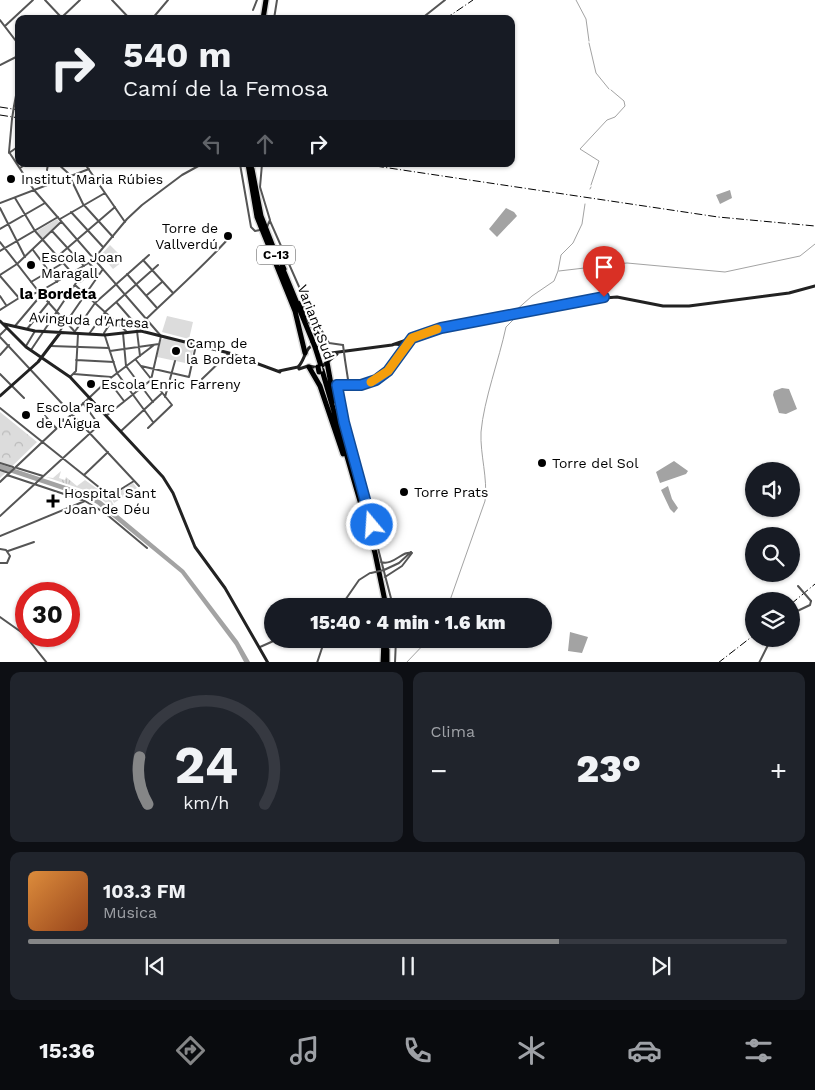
<!DOCTYPE html>
<html lang="es">
<head>
<meta charset="utf-8">
<style>
	:root { --surface:#171b24; --page:#20242c; --text:#f1f3f6; --muted:#9ea1a6; --line:#363941; --accent:#858687 }
	body { margin:0; font-family:"Work Sans",sans-serif; background:var(--page); color:var(--text); height:100vh; display:flex; flex-direction:column; font-size:19px; white-space:nowrap }
	* { box-sizing:border-box; margin:0 }
	p { font-size:16px; color:var(--muted) }
	.icon { flex:none; width:28px; height:28px; fill:none; stroke:currentColor; stroke-width:2; stroke-linecap:round; stroke-linejoin:round }
	.map { position:relative; height:662px; overflow:hidden }
	.details { display:flex; flex-direction:column; gap:10px; padding:10px; background:#0d0f14; flex:1 }
	.details>* { flex:none }
	.hud { position:absolute; left:15px; top:15px; width:500px; height:152px; border-radius:10px; box-shadow:0 1px 4px #0004; background:#171b24; color:var(--text); overflow:hidden }
	.fabs { position:absolute; left:745px; top:462px; display:grid; gap:10px }
	.fabs a { display:grid; place-items:center; width:55px; height:55px; border-radius:50%; background:var(--surface); box-shadow:0 1px 4px #0004; font-size:25px }
	.speed { position:absolute; left:15px; top:582px; display:flex; gap:10px; font-size:25px; font-weight:700; text-align:center }
	.speed>* { display:grid; place-content:center; width:65px; height:65px; border-radius:50%; background:var(--surface); box-shadow:0 1px 4px #0004; line-height:1 }
	.speed .limit { border:8px solid #d22; background:#fff; color:#111 }
	.pin { position:absolute; display:grid; place-items:center; width:42px; height:42px; color:#fff; margin:-51px -21px; border-radius:50% 50% 50% 0; rotate:-45deg; box-shadow:0 0 5px #0007 }
	.pin .icon { rotate:45deg }
	.me { position:absolute; width:55px; margin:-28px; rotate:342deg; stroke-linejoin:round; filter:drop-shadow(0 0 4px #0008) }
	.turn { display:flex; align-items:center; gap:18px; height:105px; padding:0 25px; font-size:22px }
	.turn .icon { width:65px; height:65px; stroke-width:2.5 }
	.turn b { display:block; font-size:35px; line-height:42px }
	.lanes { display:flex; align-items:center; height:48px; padding:0 25px; background:#0003; justify-content:center; gap:25px; direction:ltr }
	.lanes .off { opacity:.35 }
	.big { font-size:38px; font-weight:800; line-height:1.1 }
	.details .widget { flex:1; display:flex; flex-direction:column; justify-content:center; gap:8px; min-width:0; padding:0 18px; border-radius:10px; background:var(--page) }
	.details .dial { align-items:center; gap:0 }
	.dial svg { height:130px; overflow:visible; fill:none; stroke:var(--line); stroke-width:7; stroke-linecap:round; text-anchor:middle }
	.dial text { fill:var(--text); stroke:none }
	.song { display:flex; align-items:center; gap:15px }
	.cover { width:60px; height:60px; border-radius:8px; background:linear-gradient(135deg,hsl(30 70% 55%),hsl(20 70% 35%)) }
	.played { height:5px; border-radius:2px; background:linear-gradient(90deg,var(--accent) 70%,var(--line) 70%) }
	.keys { display:flex; justify-content:space-around; direction:ltr }
	.heat { display:flex; justify-content:space-between; align-items:center; font-size:28px; direction:ltr }
	.details .tiles { flex:1; display:grid; gap:10px; grid-template-columns:1fr 1fr }
	.widget:last-child { grid-column:span 2 }
	.trip { position:absolute; left:264px; top:598px; width:288px; height:50px; border-radius:25px; background:var(--surface); box-shadow:0 1px 4px #0004; font-weight:800; line-height:50px; text-align:center }
	.tabs { display:flex; height:80px; justify-content:space-around; align-items:center; background:#090b0e; color:var(--muted) }
	.tabs .icon { width:35px; height:35px }
	.tabs .on { color:var(--accent) }
	.tabs b { font-size:22px; color:var(--text) }
	.map>svg:first-child { display:block }
</style>
</head>
<body>
<div class="map">
<svg width="815" height="663" viewBox="0 0 815 663">
	<defs>
		<pattern id="grass-tufts" width="24" height="20" patternUnits="userSpaceOnUse" patternTransform="scale(1.25)"><rect width="24" height="20" fill="#dcdcdc"/><path d="M3 7l-1-3M5 7V3M7 7l1-3M15 17l-1-3M17 17v-4M19 17l1-3" fill="none" stroke="#bbb"/></pattern>
		<pattern id="forest-crowns" width="20" height="18" patternUnits="userSpaceOnUse" patternTransform="scale(1.25)"><rect width="20" height="18" fill="#dcdcdc"/><path d="M2 6a3 3 0 1 1 6 0M12 15a3 3 0 1 1 6 0" fill="none" stroke="#bbb"/></pattern>
	</defs>
	<rect width="100%" height="100%" fill="#fff"/>
	<path fill="url(#grass-tufts)" d="M61,471L59,478L65,480L66,477L77,486L85,480L110,498L117,511L93,493L46,477L53,478Z
		M133,483L137,488L114,503L111,497Z"/>
	<path fill="url(#forest-crowns)" d="M57,219L60,223L43,239L37,231Z
		M0,412L37,442L0,478Z"/>
	<path fill="#dcdcdc" d="M110,245L120,255L118,257L122,262L113,269L101,255Z
		M167,316L193,322L189,339L162,332Z
		M165,338L194,346L190,364L157,357L161,340Z"/>
	<path fill="#a3a3a3" d="M730,190L732,198L720,204L716,195Z
		M506,208L514,212L517,216L497,237L489,229Z
		M782,388L789,389L797,409L786,414L779,413L773,395L774,391Z
		M674,461L688,471L686,474L660,483L656,472Z
		M0,464L87,493L100,500L184,570L238,641L250,662H244L235,645L181,573L97,504L84,497L0,469Z
		M668,486L672,499L678,508L674,513L670,509L661,490Z
		M570,632L588,637L582,653L568,651Z"/>
	<g fill="none" stroke-linecap="round" stroke-linejoin="round">
		<path stroke="#a3a3a3" stroke-width="1" d="M576,0L586,19L589,41
			M589,43L596,73L609,89
			M591,185L599,161L580,149L607,120L615,117L625,106L624,101L611,90
			M590,189L591,187
			M559,271L627,263L725,272L800,256L815,244
			M514,312L532,296L554,281L558,271L561,255L573,243L582,224L585,204
			M448,606L485,501C488,478 480,455 481,432C484,399 499,360 506,327L514,319V316
			M406,663L429,639"/>
		<g stroke="#dbdbdb" stroke-width="8">
			<path id="highway" d="M263,19L266,0
				M248,164L257,217L295,311L305,353
				M252,169L261,216L275,252
				M275,249L284,269
				M282,267L313,342
				M301,303L324,348
				M315,347L321,366
				M327,362L334,401
				M309,367L320,386L343,454
				M322,370L375,553L386,606
				M387,650V663
				M383,663L384,639"/>
		</g>
		<path stroke="#555" stroke-width="2" d="M45,0L61,17
			M112,0L130,19
			M253,10L257,0
			M60,19L80,0
			M152,19L168,0
			M274,19L277,0
			M421,19L445,0
			M0,20L19,45
			M5,26L33,0
			M19,47L17,53L19,57
			M0,65L18,56
			M14,106L19,80
			M12,119L9,152L34,190L161,336L151,380L106,416
			M9,153L19,146
			M58,164L68,173L83,204L113,237
			M85,164L125,222
			M240,164L251,227L255,231L260,230
			M262,164L260,187L270,220L267,227
			M20,168L26,164
			M47,170L48,164
			M15,198L35,231L80,282
			M0,203L89,169
			M0,208L25,257
			M71,212L103,247
			M60,219L105,193
			M270,221L308,307L329,343L343,345
			M0,229L45,203
			M52,231L84,266
			M0,242L39,292L76,333
			M33,250L57,282
			M0,251L58,217
			M58,256L115,207
			M143,260L173,293
			M89,263L99,275
			M127,274L157,308
			M0,275L17,264L61,222
			M0,276L19,298
			M31,282L63,263
			M80,282L94,270
			M75,285L127,332
			M147,295L162,282
			M0,296L6,305
			M117,303L138,327
			M0,310L19,298L39,292L92,261L127,219L142,205L182,175L202,164
			M113,319L104,333L117,373L153,422
			M15,326L42,294
			M27,329L49,302
			M76,330L95,303L149,255
			M60,331L103,269
			M123,333L126,366L153,402
			M89,334L105,312L158,265
			M0,335L7,328
			M0,337L139,486
			M26,346L35,331
			M51,346L109,348
			M31,350L78,280
			M110,351L159,344
			M0,355L9,345
			M140,356L137,331L138,327C168,297 200,270 228,239
			M76,360L114,362
			M136,360L172,405L148,428
			M345,360L349,386
			M141,366L189,377L196,345
			M0,374L24,398
			M74,374L111,377
			M70,377L76,371L78,334
			M202,379L229,353
			M108,380L124,401
			M165,397L175,361
			M0,408L110,496L134,481
			M45,416L56,428
			M121,431L161,394
			M0,463L13,467
			M17,468L43,476
			M0,470L9,473
			M7,475L85,501L105,513L147,548
			M84,475L108,452
			M0,482L108,380L154,345
			M0,516L99,425L83,403
			M0,536L85,501
			M0,549L6,550L10,556L7,563H0
			M8,551L34,542
			M381,562C394,566 402,550 412,553L402,566L385,577
			M384,570L399,563L411,552
			M341,606L359,580L370,573
			M393,606L336,387L338,384C369,390 387,374 404,351
			M791,614L810,605L811,601
			M0,617L24,634L47,663
			M260,647L278,639
			M317,663L325,639
			M395,663L396,639
			M759,663L771,639"/>
		<path stroke="#222" stroke-width="3" d="M0,321L26,347L70,377L163,477L173,493L195,547L225,588L268,663
			M4,324L35,331L105,335L141,331L229,353L280,372
			M395,344L403,345
			M404,350L411,338
			M299,369L308,366L320,368L337,354
			M279,371L298,367C306,360 305,340 321,346C325,348 326,351 331,353L392,345L441,328L592,299L617,297L663,306H689L789,293L815,286
			M0,396L38,362L60,333"/>
		<use href="#highway" stroke="#000" stroke-width="5"/>
		<path stroke="#000" stroke-width="1" stroke-dasharray="8 2.5 1 2.5" stroke-linecap="butt" d="M445,19L473,0
			M0,107L19,110
			M0,115L19,118
			M362,164L718,217L815,226
			M791,604L815,584
			M718,663L754,635"/>
		<g stroke="#dbdbdb" stroke-width="8" stroke-linecap="butt">
			<path id="highway-bridge" d="M313,342L315,347
				M318,367L319,372"/>
		</g>
		<path stroke="#555" stroke-width="2" d="M12,119L14,106
			M343,345L345,360
			M371,573L384,570
			M798,586L811,601"/>
		<use href="#highway-bridge" stroke="#000" stroke-width="5"/>
	</g>
	<g fill="none" stroke-linecap="round" stroke-linejoin="round">
		<g stroke="#114b97" stroke-width="12">
			<path id="route" d="M372,525L344,422L337,385H361L376,380L388,371L412,338L441,328L604,297"/>
		</g>
		<use href="#route" stroke="#1a73e8" stroke-width="9"/>
		<path stroke="#f59e0b" stroke-width="9" d="M371,382L388,371L412,338L437,329"/>
	</g>
	<g fill="#000" stroke="#fff" stroke-width="2">
		<circle cx="11" cy="179" r="5"/>
		<circle cx="228" cy="236" r="5"/>
		<circle cx="31" cy="265" r="5"/>
		<circle cx="176" cy="351" r="5"/>
		<circle cx="91" cy="384" r="5"/>
		<circle cx="26" cy="415" r="5"/>
		<circle cx="542" cy="463" r="5"/>
		<circle cx="404" cy="492" r="5"/>
		<path d="M50.5 493.5h5v5h5v5h-5v5h-5v-5h-5v-5h5z"/>
	</g>
	<g text-anchor="middle" stroke-width="4.5" stroke-linejoin="round" paint-order="stroke">
		<rect fill="#fff" stroke="#4c4c4c" stroke-width="1" x="257" y="245.5" width="38" height="19" rx="4"/>
		<g font-size="12" font-weight="bold" fill="#000">
			<text x="276" y="259">C-13</text>
		</g>
		<g font-size="14" fill="#000" stroke="#fff" text-anchor="start">
			<text x="21" y="184">Institut Maria Rúbies</text>
			<text x="218" y="233" text-anchor="end">Torre de<tspan x="218" dy="16">Vallverdú</tspan></text>
			<text x="41" y="262">Escola Joan<tspan x="41" dy="16">Maragall</tspan></text>
			<text x="186" y="348">Camp de<tspan x="186" dy="16">la Bordeta</tspan></text>
			<text x="101" y="389">Escola Enric Farreny</text>
			<text x="36" y="412">Escola Parc<tspan x="36" dy="16">de l'Aigua</tspan></text>
			<text x="552" y="468">Torre del Sol</text>
			<text x="414" y="497">Torre Prats</text>
			<text x="64" y="498">Hospital Sant<tspan x="64" dy="16">Joan de Déu</tspan></text>
		</g>
		<g font-size="14" fill="#000" stroke="#fff">
			<text transform="translate(89 320) rotate(3)" y="5">Avinguda d'Artesa</text>
			<text transform="translate(316 322) rotate(69)" y="5">Variant Sud</text>
		</g>
		<g font-size="15" font-weight="bold" fill="#000" stroke="#fff">
			<text x="58" y="299">la Bordeta</text>
		</g>
	</g>
</svg>
<div class="fabs">
<a><svg class="icon" aria-label="sound" viewBox="0 0 24 24"><path d="M4 9h4l5-4v14l-5-4H4zM17 9q2 3 0 6"/></svg></a>
<a><svg class="icon" aria-label="search" viewBox="0 0 24 24"><circle cx="10" cy="10" r="6"/><path d="M15 15l6 6"/></svg></a>
<a><svg class="icon" aria-label="layers" viewBox="0 0 24 24"><path d="M12 4l9 5-9 5-9-5zM3 14l9 5 9-5"/></svg></a>
</div>
<div class="speed"><div class="limit">30</div></div>
<div class="pin" style="left:604px;top:297px;background:#d93025"><svg class="icon" aria-label="arrive" viewBox="0 0 24 24"><path d="M6 21V4h12l-3 4 3 4H6"/></svg></div>
<svg class="me" style="left:372px;top:525px" viewBox="-20 -20 40 40"><circle r="17" fill="#1a73e8" stroke="#fff" stroke-width="3"/><path d="M0-11L8 9 0 5-8 9z" fill="#fff"/></svg>
<div class="trip">15:40 · 4 min · 1.6 km</div>
<div class="hud">
<div class="turn"><svg class="icon" aria-label="right" viewBox="0 0 24 24"><path d="M7 20v-9h11M14 6l5 5-5 5"/></svg><div><b>540 m</b>Camí de la Femosa</div></div>
<div class="lanes"><svg class="icon off" aria-label="left" viewBox="0 0 24 24"><path d="M17 20v-9H6M10 6l-5 5 5 5"/></svg><svg class="icon off" aria-label="ahead" viewBox="0 0 24 24"><path d="M12 20V5M6 11l6-6 6 6"/></svg><svg class="icon" aria-label="right" viewBox="0 0 24 24"><path d="M7 20v-9h11M14 6l5 5-5 5"/></svg></div>
</div>
</div>
<section class="details">
<div class="tiles">
<div class="widget dial"><svg viewBox="0 0 100 80">
<path d="M14 69A42 42 0 1 1 86 69"/>
<path d="M14 69A42 42 0 0 1 9 40" stroke="#858687"/>
<text x="50" y="56" font-size="32" font-weight="700">24</text>
<text x="50" y="72" font-size="11">km/h</text>
</svg></div>
<div class="widget"><p>Clima</p>
<div class="heat"><a>−</a><b class="big">23°</b><a>+</a></div>
</div>
<div class="widget">
<div class="song"><i class="cover"></i><div><b>103.3 FM</b><p>Música</p></div></div>
<div class="played"></div>
<div class="keys"><svg class="icon" aria-label="previous" viewBox="0 0 24 24"><path d="M18 5L8 12l10 7zM5 5v14"/></svg><svg class="icon" aria-label="pause" viewBox="0 0 24 24"><path d="M8 5v14M16 5v14"/></svg><svg class="icon" aria-label="next" viewBox="0 0 24 24"><path d="M6 5l10 7-10 7zM19 5v14"/></svg></div>
</div>
</div>
</section>
<nav class="tabs">
<b>15:36</b>
<svg class="icon on" aria-label="directions" viewBox="0 0 24 24"><path d="M12 3l9 9-9 9-9-9zM9 14v-3h6M13 9l2 2-2 2"/></svg>
<svg class="icon" aria-label="music" viewBox="0 0 24 24"><path d="M9 18V5l10-2v13"/><circle cx="6" cy="18" r="3"/><circle cx="16" cy="16" r="3"/></svg>
<svg class="icon" aria-label="phone" viewBox="0 0 24 24"><path d="M5 4h4l2 5-3 2q2 4 5 5l2-3 5 2v4C11 20 4 13 5 4z"/></svg>
<svg class="icon" aria-label="climate" viewBox="0 0 24 24"><path d="M12 3v18M4 7l16 10M4 17L20 7"/></svg>
<svg class="icon" aria-label="car" viewBox="0 0 24 24"><path d="M5 17H2v-5l4-1 3-4h7l3 4 3 1v5h-3M9 17h6M6 11h13"/><circle cx="7" cy="17" r="2"/><circle cx="17" cy="17" r="2"/></svg>
<svg class="icon" aria-label="filters" viewBox="0 0 24 24"><path d="M4 7h16M4 17h16"/><circle cx="9" cy="7" r="2"/><circle cx="15" cy="17" r="2"/></svg>
</nav>
</body>
</html>
